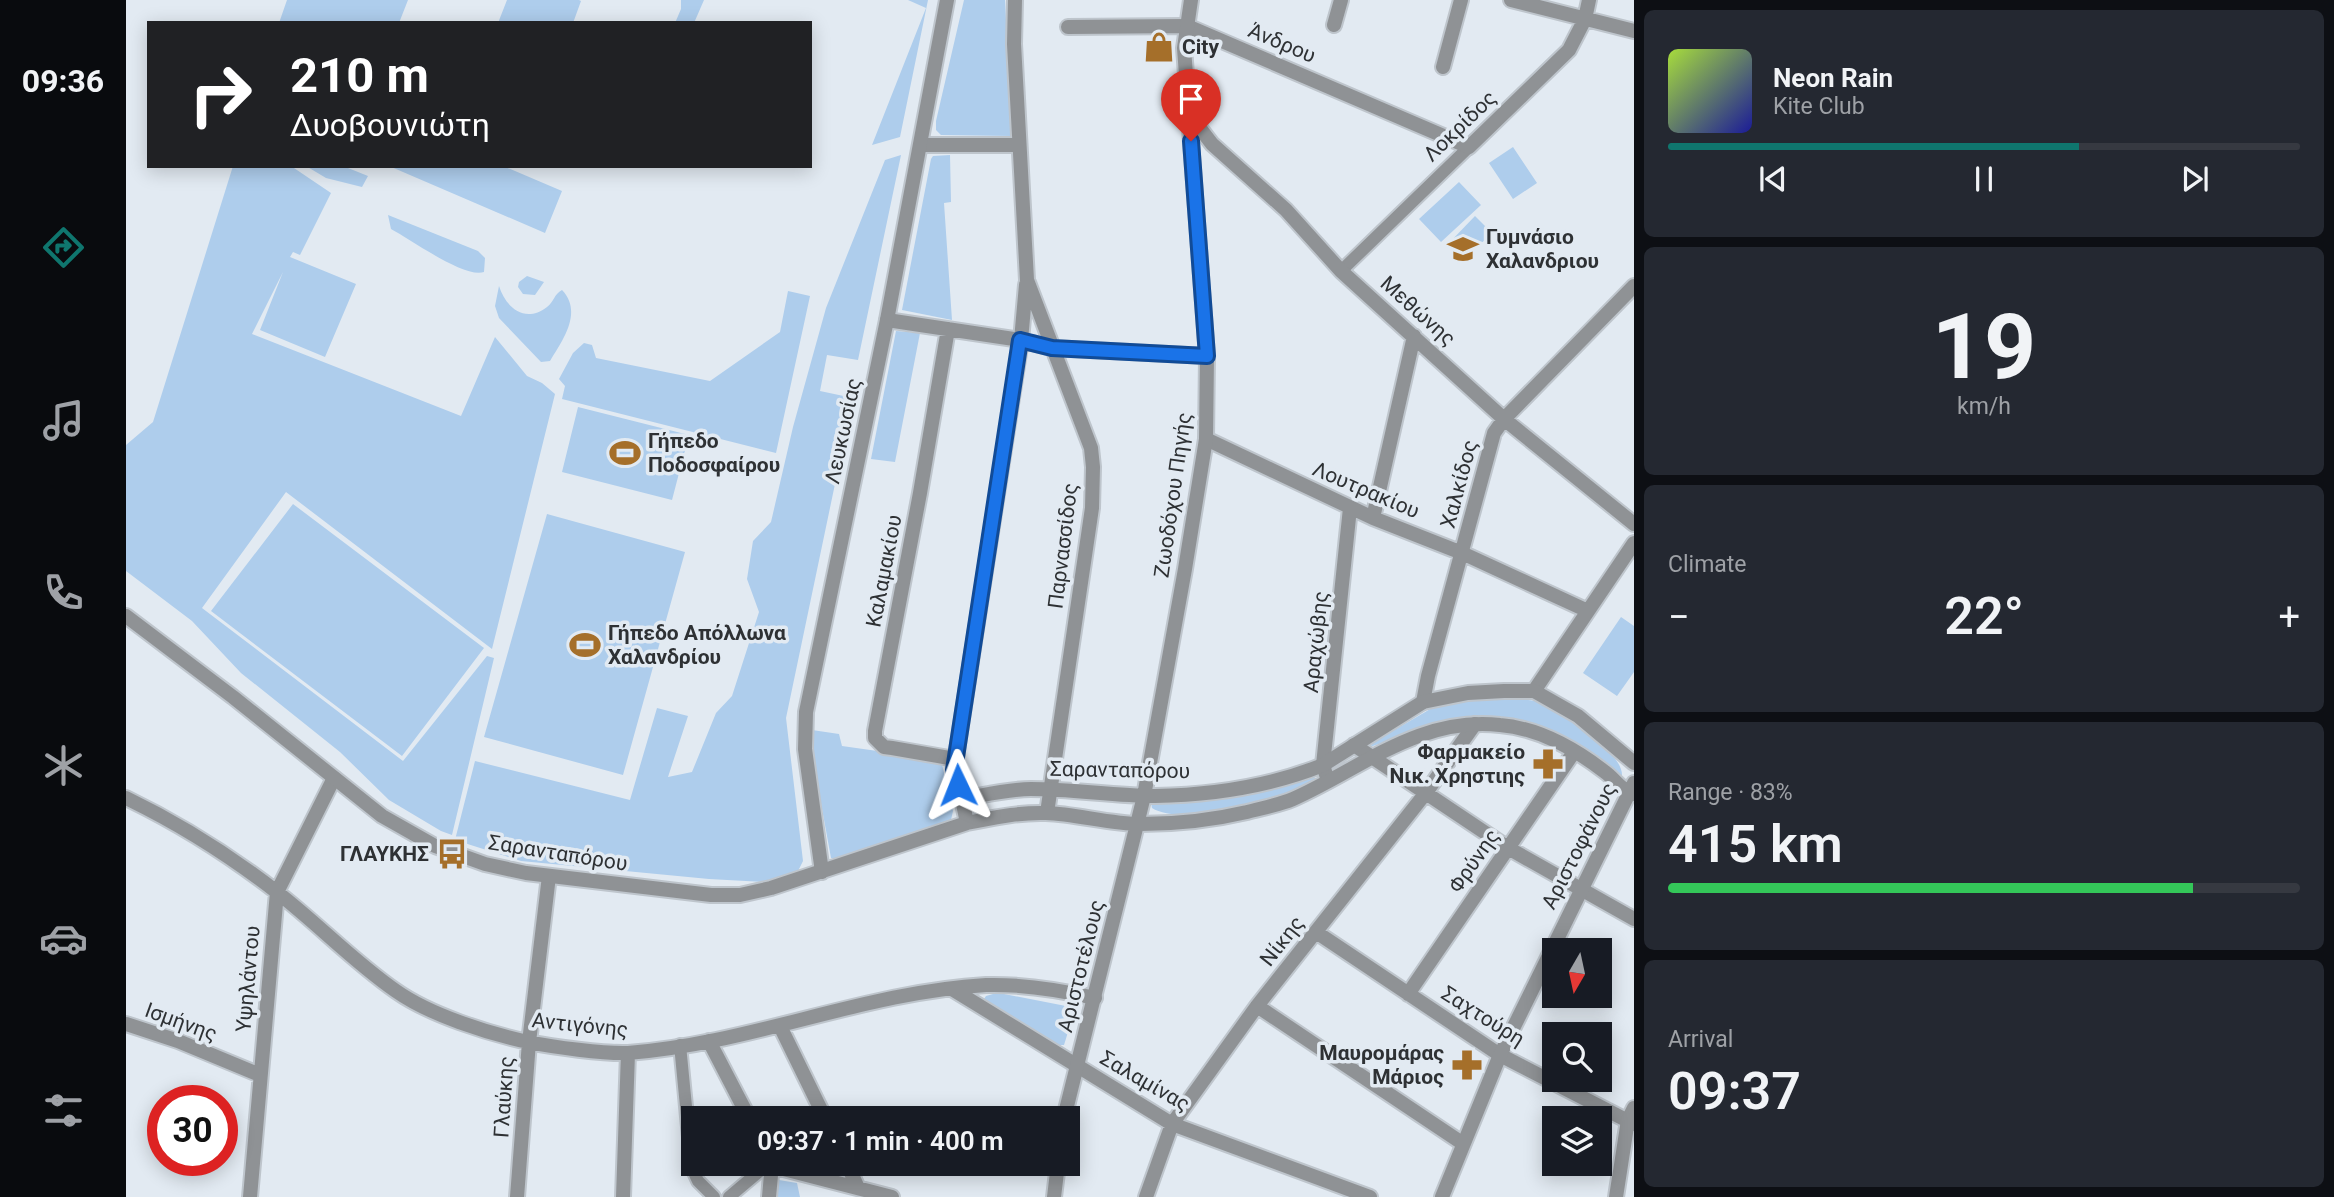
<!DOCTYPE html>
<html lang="en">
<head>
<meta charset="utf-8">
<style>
	:root { --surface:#171b24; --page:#242831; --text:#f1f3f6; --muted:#9ea1a6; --line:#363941; --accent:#0f766e }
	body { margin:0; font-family:Roboto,sans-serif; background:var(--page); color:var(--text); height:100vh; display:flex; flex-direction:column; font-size:26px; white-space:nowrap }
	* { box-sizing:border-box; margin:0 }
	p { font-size:23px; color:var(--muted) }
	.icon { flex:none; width:38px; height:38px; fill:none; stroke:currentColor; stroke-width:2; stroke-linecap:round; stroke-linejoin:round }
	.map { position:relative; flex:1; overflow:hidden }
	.drawer { display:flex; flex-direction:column; gap:10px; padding:10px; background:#0d0f14; width:700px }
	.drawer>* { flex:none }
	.top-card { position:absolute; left:21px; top:21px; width:665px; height:147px; border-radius:0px; box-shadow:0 4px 18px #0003; background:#202124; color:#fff; overflow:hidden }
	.needle { width:46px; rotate:189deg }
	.tools { position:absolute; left:1416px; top:938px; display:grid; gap:14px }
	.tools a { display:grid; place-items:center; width:70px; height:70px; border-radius:0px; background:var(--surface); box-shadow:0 4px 18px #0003; font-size:35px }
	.speed { position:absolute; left:21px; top:1085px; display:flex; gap:14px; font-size:35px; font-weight:700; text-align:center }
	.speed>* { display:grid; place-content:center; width:91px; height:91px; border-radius:50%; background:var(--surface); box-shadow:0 4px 18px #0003; line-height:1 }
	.speed .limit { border:10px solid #d22; background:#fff; color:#111 }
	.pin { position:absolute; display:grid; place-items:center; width:60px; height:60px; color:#fff; margin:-72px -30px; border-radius:50% 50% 50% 0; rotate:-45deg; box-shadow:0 0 7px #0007 }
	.pin .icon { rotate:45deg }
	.me { position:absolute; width:77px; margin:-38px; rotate:358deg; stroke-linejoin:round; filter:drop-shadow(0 0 5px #0008) }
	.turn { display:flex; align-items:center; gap:24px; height:147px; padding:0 28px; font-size:32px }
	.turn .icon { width:91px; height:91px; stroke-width:2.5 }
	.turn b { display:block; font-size:49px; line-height:60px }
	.big { font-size:52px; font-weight:600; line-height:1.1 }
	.drawer .widget { flex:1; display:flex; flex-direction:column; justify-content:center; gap:10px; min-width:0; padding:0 24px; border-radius:10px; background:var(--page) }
	.drawer .dial { align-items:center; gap:0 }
	.dial b { font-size:91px; line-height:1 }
	.song { display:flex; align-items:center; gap:21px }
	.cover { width:84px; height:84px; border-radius:10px; background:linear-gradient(135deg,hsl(80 70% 55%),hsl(240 70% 35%)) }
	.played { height:7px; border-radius:4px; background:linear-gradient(90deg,var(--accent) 65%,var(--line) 65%) }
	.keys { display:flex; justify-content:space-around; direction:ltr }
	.heat { display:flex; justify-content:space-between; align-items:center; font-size:38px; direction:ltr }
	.charge { height:10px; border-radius:5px; background:linear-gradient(90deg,#34c759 83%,var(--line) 0) }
	.trip { position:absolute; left:555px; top:1106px; width:399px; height:70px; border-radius:0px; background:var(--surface); box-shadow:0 4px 18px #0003; font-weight:600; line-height:70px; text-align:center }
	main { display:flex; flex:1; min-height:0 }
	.tab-bar { display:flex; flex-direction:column; width:126px; justify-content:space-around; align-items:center; background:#090b0e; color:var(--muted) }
	.tab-bar .icon { width:49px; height:49px }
	.tab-bar .on { color:var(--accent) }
	.tab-bar b { font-size:32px; color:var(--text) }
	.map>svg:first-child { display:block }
</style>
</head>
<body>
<main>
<nav class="tab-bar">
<b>09:36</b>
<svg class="icon on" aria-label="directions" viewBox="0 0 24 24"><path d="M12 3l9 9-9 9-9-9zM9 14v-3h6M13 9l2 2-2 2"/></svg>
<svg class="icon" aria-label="music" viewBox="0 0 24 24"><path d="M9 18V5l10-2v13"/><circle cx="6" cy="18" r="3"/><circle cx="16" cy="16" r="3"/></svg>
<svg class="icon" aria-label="phone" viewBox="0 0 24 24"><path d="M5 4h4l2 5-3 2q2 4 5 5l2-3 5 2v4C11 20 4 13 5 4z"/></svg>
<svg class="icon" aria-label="climate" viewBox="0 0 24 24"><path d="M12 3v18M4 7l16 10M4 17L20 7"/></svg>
<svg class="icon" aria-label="car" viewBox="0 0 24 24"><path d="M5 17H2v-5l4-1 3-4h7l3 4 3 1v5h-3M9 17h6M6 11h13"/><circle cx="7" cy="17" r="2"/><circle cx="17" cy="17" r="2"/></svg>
<svg class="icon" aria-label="filters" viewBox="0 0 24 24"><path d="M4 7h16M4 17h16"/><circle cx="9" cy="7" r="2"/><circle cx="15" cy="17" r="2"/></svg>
</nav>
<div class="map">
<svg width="1508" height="1197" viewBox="0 0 1508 1197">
	<rect width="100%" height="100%" fill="#e2eaf2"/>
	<path fill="#aecdec" d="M161,0H282L273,23H153Z
		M381,0H453L455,1L447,23H372Z
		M555,0H578L568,23H549L555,9Z
		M782,0H802L774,137L746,145L800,8Z
		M838,0H879L886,136L815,135L810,130V121Z
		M1387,147L1411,183L1387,199L1363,163Z
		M775,155L732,360L701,355L694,391L727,398L660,718L677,861L672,871L638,882L583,879L395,861L329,840L349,761L504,800L531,708L562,716L542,777L566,772L590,713L606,696L633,612L621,579L627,541L645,522L667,427L700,308L759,160Z
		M824,155L825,202L818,203L826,320L776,310L805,159L807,156Z
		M107,166H165L205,193L174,255L167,252L164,257L230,284L199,357L134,330L157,272L126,334L335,416L369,337L401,376L416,383L429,394L366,649L160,492L76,608L277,761L361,656L368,658L326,835L315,831L263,800L214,752L115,673L66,621L0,571V445L27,422Z
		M180,166H217L242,176L236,187L200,178Z
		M263,166H377L436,191L419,233Z
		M1333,182L1355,205L1315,242L1293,219Z
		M262,215L352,251L359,258L358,272C339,279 284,239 265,229Z
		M1349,216L1366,233L1339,259L1323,243Z
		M401,276L418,282L409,295L397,294L392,287L393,282Z
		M373,286C380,308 399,324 421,307C428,302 428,294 436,290C457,312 437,340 424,361L415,362L373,318L369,306Z
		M662,291L684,296L650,453L436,399L439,386L433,379L447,353L458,343L466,345L470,358L584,381L654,332Z
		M770,331L794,333L769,462L745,459Z
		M452,407L563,435L546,500L436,472Z
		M167,504L358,648L276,756L85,611Z
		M421,514L559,552L497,775L358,737Z
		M1495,617L1508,626V672L1491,696L1457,673Z
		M1365,699C1381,699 1399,698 1414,702C1435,708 1498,753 1496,776L1491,775L1420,728L1395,722L1314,723L1244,747L1248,742L1306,708L1332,700Z
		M686,730L713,734L716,746L815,760L827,811L825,820L715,859L705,858L684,743Z
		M1186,775L1190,779C1166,803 1055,827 1026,808L1025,803L1027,799C1083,803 1135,795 1186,775Z
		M867,994H878L945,1007L948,1011L947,1016L938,1045H930L861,1003L858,999L860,996Z
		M653,1180L671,1183L674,1197H651Z"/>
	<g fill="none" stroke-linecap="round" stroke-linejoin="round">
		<g stroke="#bec5cc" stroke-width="16">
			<path id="pedestrian" d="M1215,271L1343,147
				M554,1045L566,1168L572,1181L588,1197
				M603,1197L642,1164"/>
		</g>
		<g stroke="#bec5cc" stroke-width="18">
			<path id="minor" d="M889,0L888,44L901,280L965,448L967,467L966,508L921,813
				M1385,0L1508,31
				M1208,25L1215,0
				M942,27L1061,26L1343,147L1443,50L1459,19L1463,0
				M1317,67L1335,0
				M1063,114L1086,144L1160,210L1215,271L1378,419L1508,524
				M795,145H893
				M761,320L895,340L926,348L1081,356
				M822,329L794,493L749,731V738L758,747L766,748L829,759
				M1080,439L1247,518L1336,553L1462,611
				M1247,518L1288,336
				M1408,691L1508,543
				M1297,702L1302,676L1368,433L1378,419L1508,286
				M1228,745L1382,848L1508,919
				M1202,781L1197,765L1224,508
				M0,798C52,823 107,858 152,893C192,924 228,962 270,991C304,1015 361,1033 402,1042C427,1047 478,1054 502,1053C624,1044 738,992 860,985C896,984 934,990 969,998
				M836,799L828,770L895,340L900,285
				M1190,932L1374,1055L1508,1124
				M826,989L1046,1124L1244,1197
				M1282,994L1448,752
				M1131,1006L1336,1143
				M0,1024L52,1041L134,1075
				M654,1026L699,1118
				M583,1041L623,1118
				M721,1164L732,1188
				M646,1166L766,1197
				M124,1197L151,892L208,778
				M391,1197L403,1042L423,876
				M497,1197L502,1053
				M643,1197L646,1164
				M1020,1197L1046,1124L1131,1006L1299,794L1349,724"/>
		</g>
		<g stroke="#bec5cc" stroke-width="18">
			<path id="tertiary" d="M0,616L107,697L256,816L309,846L359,864L400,873L585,895H614L645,888L841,823C867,818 893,812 920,813C951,814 983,824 1015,824C1050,824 1087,820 1121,812C1136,808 1153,805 1167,799C1235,769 1293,716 1374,725C1413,728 1448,748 1479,772C1489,779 1496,792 1508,794
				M841,823L836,799C859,795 882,789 905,789C947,789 988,796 1029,796C1085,795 1145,786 1197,765L1297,702L1342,693L1378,691H1408L1452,716L1508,763
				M696,872L679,749L680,712L761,320L821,0
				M938,1118L1018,796L1059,569L1080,439L1081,356L1058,48L1065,0
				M928,1197L932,1164
				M1316,1197L1374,1055L1508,783
				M1490,1197L1502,1120L1508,1108"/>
		</g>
		<use href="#pedestrian" stroke="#8f9295" stroke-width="12"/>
		<use href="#minor" stroke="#8f9295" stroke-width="14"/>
		<use href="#tertiary" stroke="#8f9295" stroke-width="14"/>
	</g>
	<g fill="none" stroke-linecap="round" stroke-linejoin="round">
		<g stroke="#114b97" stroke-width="18">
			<path id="route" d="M832,785L828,770L894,340L926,348L1081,356L1065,141"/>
		</g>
		<use href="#route" stroke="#1a73e8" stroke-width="12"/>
	</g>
	<defs>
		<g id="shop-bare" transform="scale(2.415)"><path d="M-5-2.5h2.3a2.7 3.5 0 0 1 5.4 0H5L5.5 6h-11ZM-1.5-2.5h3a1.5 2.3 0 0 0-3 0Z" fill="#a56f2a" stroke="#e2eaf2" stroke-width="2.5" paint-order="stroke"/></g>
		<g id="school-bare" transform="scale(2.415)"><path d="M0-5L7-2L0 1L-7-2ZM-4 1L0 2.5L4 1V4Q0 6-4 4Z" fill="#a56f2a" stroke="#e2eaf2" stroke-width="2.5" paint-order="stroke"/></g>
		<g id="stadium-bare" transform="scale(2.415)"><path d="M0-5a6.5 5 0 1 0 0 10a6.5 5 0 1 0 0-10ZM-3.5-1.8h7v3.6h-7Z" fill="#a56f2a" stroke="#e2eaf2" stroke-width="2.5" paint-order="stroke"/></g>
		<g id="pharmacy-bare" transform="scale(2.415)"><path d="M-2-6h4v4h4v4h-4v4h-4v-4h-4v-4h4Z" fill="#a56f2a" stroke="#e2eaf2" stroke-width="2.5" paint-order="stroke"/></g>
		<g id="bus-bare" transform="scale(2.415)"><path d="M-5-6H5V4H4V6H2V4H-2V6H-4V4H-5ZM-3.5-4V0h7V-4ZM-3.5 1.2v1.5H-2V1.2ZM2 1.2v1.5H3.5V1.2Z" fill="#a56f2a" stroke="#e2eaf2" stroke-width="2.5" paint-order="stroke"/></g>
	</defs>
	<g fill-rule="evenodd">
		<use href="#shop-bare" x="1033" y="47"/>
		<use href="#school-bare" x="1337" y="249"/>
		<use href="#stadium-bare" x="499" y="453"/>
		<use href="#stadium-bare" x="459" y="645"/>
		<use href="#pharmacy-bare" x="1422" y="764"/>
		<use href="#bus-bare" x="326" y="854"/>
		<use href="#pharmacy-bare" x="1341" y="1065"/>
	</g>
	<g text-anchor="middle" stroke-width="7" stroke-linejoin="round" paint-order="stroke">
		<g font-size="21" fill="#2e3134" stroke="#e2eaf2">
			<text transform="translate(1156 43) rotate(23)" y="7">Άνδρου</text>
			<text transform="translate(1334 126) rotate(-44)" y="7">Λοκρίδος</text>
			<text transform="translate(1292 311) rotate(42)" y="7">Μεθώνης</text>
			<text transform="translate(717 431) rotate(-78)" y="7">Λευκωσίας</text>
			<text transform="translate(1333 484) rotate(-75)" y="7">Χαλκίδος</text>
			<text transform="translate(1240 490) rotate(23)" y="7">Λουτρακίου</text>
			<text transform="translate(1047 495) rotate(-82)" y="7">Ζωοδόχου Πηγής</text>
			<text transform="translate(937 546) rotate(-83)" y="7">Παρνασσίδος</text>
			<text transform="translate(758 571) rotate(-79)" y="7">Καλαμακίου</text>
			<text transform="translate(1190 642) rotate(-84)" y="7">Αραχώβης</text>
			<text transform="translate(994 770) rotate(1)" y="7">Σαρανταπόρου</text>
			<text transform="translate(1453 846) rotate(-63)" y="7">Αριστοφάνους</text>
			<text transform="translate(432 853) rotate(9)" y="7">Σαρανταπόρου</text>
			<text transform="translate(1348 861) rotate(-55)" y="7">Φρύνης</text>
			<text transform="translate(1156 941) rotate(-52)" y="7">Νίκης</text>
			<text transform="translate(955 966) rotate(-76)" y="7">Αριστοτέλους</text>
			<text transform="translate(122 979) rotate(-85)" y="7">Υψηλάντου</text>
			<text transform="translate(1357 1016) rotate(32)" y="7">Σαχτούρη</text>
			<text transform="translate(55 1022) rotate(20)" y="7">Ισμήνης</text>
			<text transform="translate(454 1025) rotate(6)" y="7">Αντιγόνης</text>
			<text transform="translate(1019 1081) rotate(30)" y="7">Σαλαμίνας</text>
			<text transform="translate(378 1097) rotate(-86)" y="7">Γλαύκης</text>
		</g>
		<g font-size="21" font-weight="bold" fill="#2e3134" stroke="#e2eaf2" text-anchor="start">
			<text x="1056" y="54">City</text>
			<text x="1360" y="244">Γυμνάσιο<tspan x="1360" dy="24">Χαλανδριου</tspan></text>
			<text x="522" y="448">Γήπεδο<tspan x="522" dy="24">Ποδοσφαίρου</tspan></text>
			<text x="482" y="640">Γήπεδο Απόλλωνα<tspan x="482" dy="24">Χαλανδρίου</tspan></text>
			<text x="1399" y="759" text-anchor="end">Φαρμακείο<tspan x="1399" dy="24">Νικ. Χρηστιης</tspan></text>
			<text x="303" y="861" text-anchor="end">ΓΛΑΥΚΗΣ</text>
			<text x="1318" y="1060" text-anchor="end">Μαυρομάρας<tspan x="1318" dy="24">Μάριος</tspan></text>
		</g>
	</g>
</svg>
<div class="tools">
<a><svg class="needle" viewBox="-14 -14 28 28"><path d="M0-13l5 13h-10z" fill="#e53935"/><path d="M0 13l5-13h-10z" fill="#9ea1a6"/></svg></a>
<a><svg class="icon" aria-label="search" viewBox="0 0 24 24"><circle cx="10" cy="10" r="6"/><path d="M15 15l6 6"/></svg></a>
<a><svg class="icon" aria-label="layers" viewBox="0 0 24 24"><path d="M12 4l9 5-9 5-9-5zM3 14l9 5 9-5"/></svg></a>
</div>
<div class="speed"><div class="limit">30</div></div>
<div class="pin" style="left:1065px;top:141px;background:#d93025"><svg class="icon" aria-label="arrive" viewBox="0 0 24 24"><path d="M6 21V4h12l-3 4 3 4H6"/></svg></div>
<svg class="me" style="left:832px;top:785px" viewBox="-20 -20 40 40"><path d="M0-17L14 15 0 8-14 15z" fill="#1a73e8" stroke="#fff" stroke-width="4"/></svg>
<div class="trip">09:37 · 1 min · 400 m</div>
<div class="top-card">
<div class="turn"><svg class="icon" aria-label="right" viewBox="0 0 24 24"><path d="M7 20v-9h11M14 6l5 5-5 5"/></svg><div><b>210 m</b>Δυοβουνιώτη</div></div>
</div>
</div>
<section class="drawer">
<div class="widget">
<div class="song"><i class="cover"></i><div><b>Neon Rain</b><p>Kite Club</p></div></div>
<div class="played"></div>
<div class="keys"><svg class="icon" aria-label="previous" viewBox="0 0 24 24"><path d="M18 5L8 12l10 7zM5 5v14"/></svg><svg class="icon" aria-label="pause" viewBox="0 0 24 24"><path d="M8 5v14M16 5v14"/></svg><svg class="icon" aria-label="next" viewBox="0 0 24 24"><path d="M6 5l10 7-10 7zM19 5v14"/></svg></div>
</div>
<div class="widget dial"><b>19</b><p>km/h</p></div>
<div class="widget"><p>Climate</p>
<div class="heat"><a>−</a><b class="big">22°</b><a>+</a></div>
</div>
<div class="widget"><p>Range · 83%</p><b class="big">415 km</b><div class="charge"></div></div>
<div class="widget"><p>Arrival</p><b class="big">09:37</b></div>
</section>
</main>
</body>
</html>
